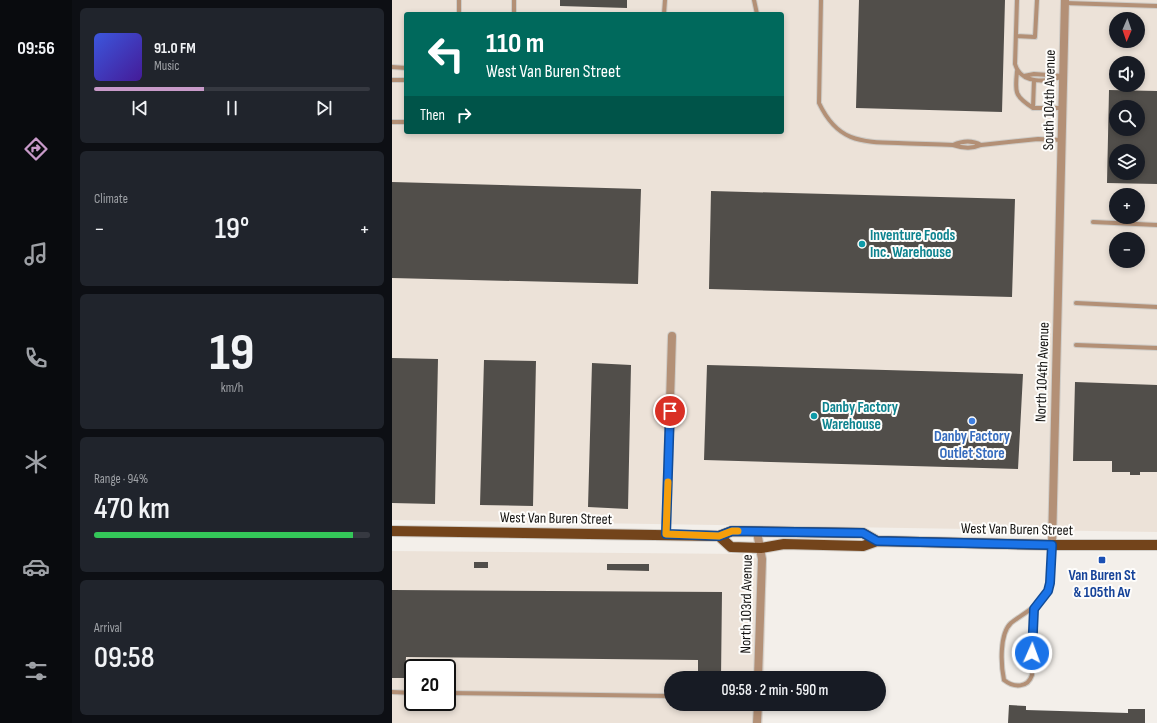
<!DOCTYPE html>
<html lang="en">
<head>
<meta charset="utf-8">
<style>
	:root { --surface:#171b24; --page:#20242c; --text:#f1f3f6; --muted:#9ea1a6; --line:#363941; --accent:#c89ac9 }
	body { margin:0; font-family:"Sofia Sans Condensed",sans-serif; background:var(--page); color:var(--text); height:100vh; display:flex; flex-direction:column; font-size:15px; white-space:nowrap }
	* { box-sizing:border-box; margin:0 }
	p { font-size:13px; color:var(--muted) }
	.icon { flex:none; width:22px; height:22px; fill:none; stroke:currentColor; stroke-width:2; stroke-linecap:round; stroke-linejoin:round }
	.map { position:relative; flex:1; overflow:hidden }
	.details { display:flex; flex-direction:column; gap:8px; padding:8px; background:#0d0f14; width:320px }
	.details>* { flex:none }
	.banner { position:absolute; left:12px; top:12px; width:380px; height:122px; border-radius:4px; box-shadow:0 2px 6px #0003; background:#00695c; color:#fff; overflow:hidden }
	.needle { width:26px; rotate:182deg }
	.buttons { position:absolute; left:717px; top:12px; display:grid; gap:8px }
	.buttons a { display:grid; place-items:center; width:36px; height:36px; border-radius:50%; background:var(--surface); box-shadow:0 2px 6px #0003; font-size:20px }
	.speed { position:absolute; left:12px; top:659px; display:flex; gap:8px; font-size:20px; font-weight:700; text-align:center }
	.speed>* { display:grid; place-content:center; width:52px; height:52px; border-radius:50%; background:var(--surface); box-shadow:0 2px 6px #0003; line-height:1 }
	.speed .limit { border:2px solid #111; border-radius:6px; background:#fff; color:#111 }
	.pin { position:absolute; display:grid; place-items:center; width:34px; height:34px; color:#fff; margin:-17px; border:2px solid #fff; border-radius:50%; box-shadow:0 1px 4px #0007 }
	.me { position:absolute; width:44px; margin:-22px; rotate:2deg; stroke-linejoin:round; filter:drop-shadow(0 0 3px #0008) }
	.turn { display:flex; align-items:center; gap:14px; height:84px; padding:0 16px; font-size:18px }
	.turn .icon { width:52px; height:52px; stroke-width:2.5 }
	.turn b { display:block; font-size:28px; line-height:34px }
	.then { display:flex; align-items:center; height:38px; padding:0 16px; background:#0003; gap:8px; font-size:15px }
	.big { font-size:30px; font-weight:600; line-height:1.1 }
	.details .tile { flex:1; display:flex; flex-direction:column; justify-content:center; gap:6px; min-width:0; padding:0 14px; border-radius:6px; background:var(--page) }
	.details .dial { align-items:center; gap:0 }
	.dial b { font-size:52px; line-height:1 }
	.song { display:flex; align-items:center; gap:12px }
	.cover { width:48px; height:48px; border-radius:6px; background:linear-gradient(135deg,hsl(230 70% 55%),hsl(260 70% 35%)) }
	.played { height:4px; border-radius:2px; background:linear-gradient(90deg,var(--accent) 40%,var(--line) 40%) }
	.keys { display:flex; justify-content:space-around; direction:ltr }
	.heat { display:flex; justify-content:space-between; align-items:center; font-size:22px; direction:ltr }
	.charge { height:6px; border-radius:3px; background:linear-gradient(90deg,#34c759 94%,var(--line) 0) }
	.trip { position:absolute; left:272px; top:671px; width:222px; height:40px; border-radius:20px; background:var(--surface); box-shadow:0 2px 6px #0003; font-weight:600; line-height:40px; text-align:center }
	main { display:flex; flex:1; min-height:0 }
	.dock { display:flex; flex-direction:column; width:72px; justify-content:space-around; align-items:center; background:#090b0e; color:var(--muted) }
	.dock .icon { width:28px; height:28px }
	.dock .active { color:var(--accent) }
	.dock b { font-size:18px; color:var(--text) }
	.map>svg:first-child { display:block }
</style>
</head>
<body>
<main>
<nav class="dock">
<b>09:56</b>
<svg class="icon active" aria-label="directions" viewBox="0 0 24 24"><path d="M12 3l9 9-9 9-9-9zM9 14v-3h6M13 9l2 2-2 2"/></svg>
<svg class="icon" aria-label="music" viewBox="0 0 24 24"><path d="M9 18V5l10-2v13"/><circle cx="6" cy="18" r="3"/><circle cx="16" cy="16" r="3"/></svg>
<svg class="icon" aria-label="phone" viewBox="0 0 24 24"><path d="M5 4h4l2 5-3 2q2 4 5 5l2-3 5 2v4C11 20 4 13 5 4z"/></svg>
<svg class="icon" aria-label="climate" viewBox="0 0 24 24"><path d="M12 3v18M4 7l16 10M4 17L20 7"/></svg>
<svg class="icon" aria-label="car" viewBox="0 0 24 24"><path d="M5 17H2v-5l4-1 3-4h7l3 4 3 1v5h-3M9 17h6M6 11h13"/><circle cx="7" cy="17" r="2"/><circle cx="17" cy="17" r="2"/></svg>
<svg class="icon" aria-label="filters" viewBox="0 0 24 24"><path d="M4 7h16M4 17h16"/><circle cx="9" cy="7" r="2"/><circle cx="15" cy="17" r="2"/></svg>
</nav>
<section class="details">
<div class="tile">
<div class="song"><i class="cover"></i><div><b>91.0 FM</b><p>Music</p></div></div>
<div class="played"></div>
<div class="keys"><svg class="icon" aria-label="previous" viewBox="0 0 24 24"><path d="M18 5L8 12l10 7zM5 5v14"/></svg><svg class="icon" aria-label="pause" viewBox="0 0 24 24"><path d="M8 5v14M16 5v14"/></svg><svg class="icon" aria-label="next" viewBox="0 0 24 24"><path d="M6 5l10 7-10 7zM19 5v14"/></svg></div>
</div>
<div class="tile"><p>Climate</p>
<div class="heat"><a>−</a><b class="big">19°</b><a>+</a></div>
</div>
<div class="tile dial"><b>19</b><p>km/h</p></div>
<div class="tile"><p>Range · 94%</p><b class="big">470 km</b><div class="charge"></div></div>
<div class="tile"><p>Arrival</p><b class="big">09:58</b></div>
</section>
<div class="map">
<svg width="765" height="723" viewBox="0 0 765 723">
	<rect width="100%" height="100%" fill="#f3efea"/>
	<path fill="#ece2d8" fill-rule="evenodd" d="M0,0H765V532L0,520ZM14,14H390V132H14ZM724,19H746V41H724ZM724,63H746V85H724ZM724,107H746V129H724ZM724,151H746V173H724ZM724,195H746V217H724ZM724,239H746V261H724Z
		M0,551L354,554L365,559L375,566L372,678H279V704H371V723H0ZM21,668H55V702H21Z"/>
	<path fill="#514e4a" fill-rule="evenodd" d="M168,0H235V8L168,6Z
		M467,0H613L610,112L464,108Z
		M717,90L765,91V184L715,183ZM724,107H746V129H724ZM724,151H746V173H724Z
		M0,182L249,189L246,284L0,278Z
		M319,191L623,199L620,297L317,289Z
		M0,358L46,359L43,504L0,503Z
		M92,360L144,361L141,506L88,505Z
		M200,363L239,365L236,509L196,507Z
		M315,365L631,374L626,469L312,460Z
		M683,382L765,385V472H748V475H738V472H720V461H681Z
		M82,562H96V568H82Z
		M215,564H257V571L215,570Z
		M0,590L330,592L329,678H306V660L14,657L13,678H0Z
		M617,705L634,706V710L736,713V709H753V723H616Z"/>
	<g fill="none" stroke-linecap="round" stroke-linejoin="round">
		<g stroke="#cfccc7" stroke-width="6">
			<path id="lane" d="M362,0L365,14
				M429,0L427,103C445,141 467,142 506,143C524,144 543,144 561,145
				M625,0L623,64C629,85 656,82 672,76
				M673,3L765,6
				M67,14V0
				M122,14V0
				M272,14L273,0
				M624,36L643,37L645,0
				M0,67L14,68
				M625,71C623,92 622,96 641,108
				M632,76L642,74L671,76
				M0,80H14
				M642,80L641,108H671
				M0,122H14
				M589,145C580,140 570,141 561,145C570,148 580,149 589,145L646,139L670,140
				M701,222L765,225
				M684,303L765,307
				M684,345L765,348
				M642,609L640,675C636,688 622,688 612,680C609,666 607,634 619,623C633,612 645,608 655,591C662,579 659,559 659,545
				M0,692L21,693
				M55,693L279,696"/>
		</g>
		<g stroke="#cfccc7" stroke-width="10">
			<path id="street" d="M365,532L370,559L366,678
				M274,534L280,336
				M660,545L673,0
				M365,723L366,704"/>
		</g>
		<g stroke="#cfccc7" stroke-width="12">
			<path id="primary" d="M0,531L327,536L340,531L471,533L485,541
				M327,536L339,547L369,548L392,544L471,546L485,541L660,545H765"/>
		</g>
		<use href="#lane" stroke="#b39076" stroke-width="4"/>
		<use href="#street" stroke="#b39076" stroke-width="8"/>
		<use href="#primary" stroke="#73441b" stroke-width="10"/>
	</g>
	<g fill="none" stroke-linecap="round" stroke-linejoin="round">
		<g stroke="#114b97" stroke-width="10">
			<path id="route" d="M278,411L274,534L327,536L340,531L471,533L485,541L660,545L658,583L656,591L642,609L640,653"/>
		</g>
		<use href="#route" stroke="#1a73e8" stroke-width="7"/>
		<path stroke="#f59e0b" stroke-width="7" d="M276,482L274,534L327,536L340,531H346"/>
	</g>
	<g fill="#0f9aa8" stroke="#fefdfb" stroke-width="1.5">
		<circle cx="470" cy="244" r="4"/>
		<circle cx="422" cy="416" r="4"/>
	</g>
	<circle fill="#3f7fe0" stroke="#fefdfb" stroke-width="1.5" cx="580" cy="421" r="4"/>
	<rect fill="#1a4fb4" stroke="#fefdfb" stroke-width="1.5" x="706" y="556" width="8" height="8" rx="2"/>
	<g text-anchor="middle" stroke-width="4" stroke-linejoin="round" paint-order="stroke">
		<g font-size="15" fill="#141311" stroke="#fefdfb">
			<text transform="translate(657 100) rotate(-89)" y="5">South 104th Avenue</text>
			<text transform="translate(650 372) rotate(-88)" y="5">North 104th Avenue</text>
			<text transform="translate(164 518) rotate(1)" y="5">West Van Buren Street</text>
			<text transform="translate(625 529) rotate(1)" y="5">West Van Buren Street</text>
			<text transform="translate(354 604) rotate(-89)" y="5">North 103rd Avenue</text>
		</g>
		<g font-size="15" font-weight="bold" fill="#0d838f" stroke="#fefdfb" text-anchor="start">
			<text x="478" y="240">Inventure Foods<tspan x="478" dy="17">Inc. Warehouse</tspan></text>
			<text x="430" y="412">Danby Factory<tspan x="430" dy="17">Warehouse</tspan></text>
		</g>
		<g font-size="15" font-weight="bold" fill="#366cbe" stroke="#fefdfb">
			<text x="580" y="441">Danby Factory<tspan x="580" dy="17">Outlet Store</tspan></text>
		</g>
		<g font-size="15" font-weight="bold" fill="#164399" stroke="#fefdfb">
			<text x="710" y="580">Van Buren St<tspan x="710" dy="17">&amp; 105th Av</tspan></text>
		</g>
	</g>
</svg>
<div class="buttons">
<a><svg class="needle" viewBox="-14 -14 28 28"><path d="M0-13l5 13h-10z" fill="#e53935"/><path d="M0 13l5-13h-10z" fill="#9ea1a6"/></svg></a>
<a><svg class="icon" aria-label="sound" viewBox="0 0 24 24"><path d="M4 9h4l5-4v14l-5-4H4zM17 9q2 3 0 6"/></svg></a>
<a><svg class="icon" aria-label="search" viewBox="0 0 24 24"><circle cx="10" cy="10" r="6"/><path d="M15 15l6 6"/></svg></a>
<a><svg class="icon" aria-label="layers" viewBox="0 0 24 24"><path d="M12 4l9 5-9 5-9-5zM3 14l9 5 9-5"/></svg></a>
<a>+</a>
<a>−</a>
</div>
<div class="speed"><div class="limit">20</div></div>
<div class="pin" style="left:278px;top:411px;background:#d93025"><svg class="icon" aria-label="arrive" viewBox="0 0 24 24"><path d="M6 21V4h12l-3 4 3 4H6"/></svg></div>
<svg class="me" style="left:640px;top:653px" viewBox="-20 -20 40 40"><circle r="17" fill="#1a73e8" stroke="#fff" stroke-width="3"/><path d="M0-11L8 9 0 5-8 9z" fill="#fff"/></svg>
<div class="trip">09:58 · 2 min · 590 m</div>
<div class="banner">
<div class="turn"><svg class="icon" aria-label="left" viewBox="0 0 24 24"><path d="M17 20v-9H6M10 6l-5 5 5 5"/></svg><div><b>110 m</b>West Van Buren Street</div></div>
<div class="then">Then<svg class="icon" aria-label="right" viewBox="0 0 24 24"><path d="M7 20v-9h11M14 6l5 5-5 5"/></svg></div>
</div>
</div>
</main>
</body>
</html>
